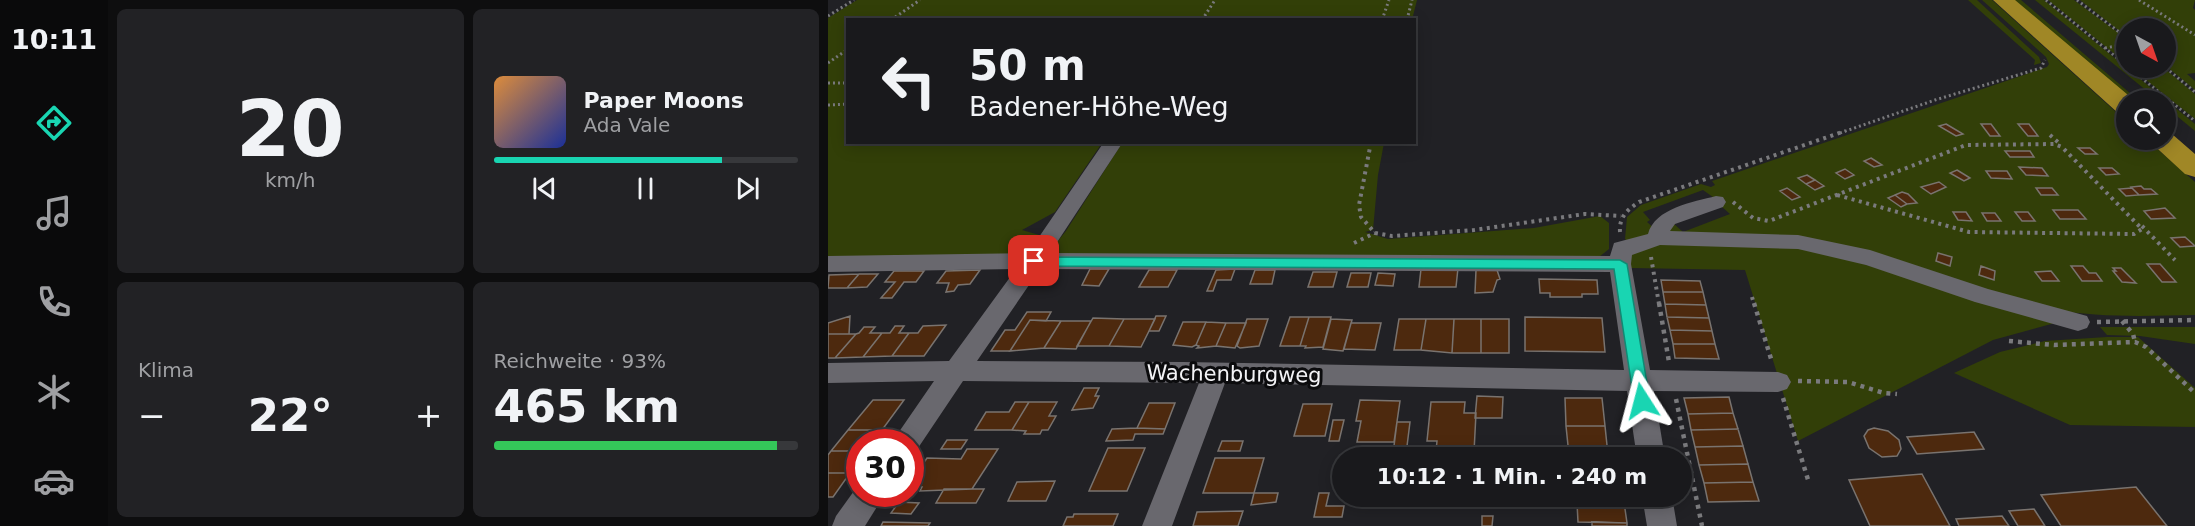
<!DOCTYPE html>
<html lang="de">
<head>
<meta charset="utf-8">
<style>
	:root { --surface:#19191c; --page:#222225; --text:#f1f3f6; --muted:#9fa0a3; --line:#37383b; --accent:#19d5b2 }
	body { margin:0; font-family:"DejaVu Sans",sans-serif; background:var(--page); color:var(--text); height:100vh; display:flex; flex-direction:column; font-size:22px; white-space:nowrap }
	* { box-sizing:border-box; margin:0 }
	p { font-size:20px; color:var(--muted) }
	.icon { flex:none; width:33px; height:33px; fill:none; stroke:currentColor; stroke-width:2; stroke-linecap:round; stroke-linejoin:round }
	.map { position:relative; flex:1; overflow:hidden }
	.sheet { display:flex; flex-direction:column; gap:9px; padding:9px; background:#0e0e0f; width:720px }
	.sheet>* { flex:none }
	.guide { position:absolute; left:18px; top:18px; width:570px; height:126px; border-radius:0px; box-shadow:0 3px 15px #0003,0 0 0 2px var(--line); background:#19191c; color:var(--text); overflow:hidden }
	.needle { width:39px; rotate:140deg }
	.fabs { position:absolute; left:1288px; top:18px; display:grid; gap:12px }
	.fabs a { display:grid; place-items:center; width:60px; height:60px; border-radius:50%; background:var(--surface); box-shadow:0 3px 15px #0003,0 0 0 2px var(--line); font-size:30px }
	.speed { position:absolute; left:18px; top:429px; display:flex; gap:12px; font-size:30px; font-weight:700; text-align:center }
	.speed>* { display:grid; place-content:center; width:78px; height:78px; border-radius:50%; background:var(--surface); box-shadow:0 3px 15px #0003,0 0 0 2px var(--line); line-height:1 }
	.speed .limit { border:9px solid #d22; background:#fff; color:#111 }
	.pin { position:absolute; display:grid; place-items:center; width:51px; height:51px; color:#fff; margin:-26px; border-radius:12px; box-shadow:0 3px 9px #0006 }
	.me { position:absolute; width:66px; margin:-33px; rotate:351deg; stroke-linejoin:round; filter:drop-shadow(0 0 4px #0008) }
	.turn { display:flex; align-items:center; gap:21px; height:126px; padding:0 24px; font-size:27px }
	.turn .icon { width:78px; height:78px; stroke-width:2.5 }
	.turn b { display:block; font-size:42px; line-height:51px }
	.big { font-size:45px; font-weight:800; line-height:1.1 }
	.sheet .widget { flex:1; display:flex; flex-direction:column; justify-content:center; gap:9px; min-width:0; padding:0 21px; border-radius:9px; background:var(--page) }
	.sheet .dial { align-items:center; gap:0 }
	.dial b { font-size:78px; line-height:1 }
	.song { display:flex; align-items:center; gap:18px }
	.cover { width:72px; height:72px; border-radius:9px; background:linear-gradient(135deg,hsl(30 70% 55%),hsl(230 70% 35%)) }
	.played { height:6px; border-radius:3px; background:linear-gradient(90deg,var(--accent) 75%,var(--line) 75%) }
	.keys { display:flex; justify-content:space-around; direction:ltr }
	.heat { display:flex; justify-content:space-between; align-items:center; font-size:33px; direction:ltr }
	.charge { height:9px; border-radius:4px; background:linear-gradient(90deg,#34c759 93%,var(--line) 0) }
	.sheet .tiles { flex:1; display:grid; gap:9px; grid-template-columns:repeat(2,1fr) }
	.trip { position:absolute; left:504px; top:447px; width:360px; height:60px; border-radius:30px; background:var(--surface); box-shadow:0 3px 15px #0003,0 0 0 2px var(--line); font-weight:800; line-height:60px; text-align:center }
	main { display:flex; flex:1; min-height:0 }
	.tab-bar { display:flex; flex-direction:column; width:108px; justify-content:space-around; align-items:center; background:#0a0a0b; color:var(--muted) }
	.tab-bar .icon { width:42px; height:42px }
	.tab-bar .current { color:var(--accent) }
	.tab-bar b { font-size:27px; color:var(--text) }
	.map>svg:first-child { display:block }
</style>
</head>
<body>
<main>
<nav class="tab-bar">
<b>10:11</b>
<svg class="icon current" aria-label="directions" viewBox="0 0 24 24"><path d="M12 3l9 9-9 9-9-9zM9 14v-3h6M13 9l2 2-2 2"/></svg>
<svg class="icon" aria-label="music" viewBox="0 0 24 24"><path d="M9 18V5l10-2v13"/><circle cx="6" cy="18" r="3"/><circle cx="16" cy="16" r="3"/></svg>
<svg class="icon" aria-label="phone" viewBox="0 0 24 24"><path d="M5 4h4l2 5-3 2q2 4 5 5l2-3 5 2v4C11 20 4 13 5 4z"/></svg>
<svg class="icon" aria-label="climate" viewBox="0 0 24 24"><path d="M12 3v18M4 7l16 10M4 17L20 7"/></svg>
<svg class="icon" aria-label="car" viewBox="0 0 24 24"><path d="M5 17H2v-5l4-1 3-4h7l3 4 3 1v5h-3M9 17h6M6 11h13"/><circle cx="7" cy="17" r="2"/><circle cx="17" cy="17" r="2"/></svg>
</nav>
<section class="sheet">
<div class="tiles">
<div class="widget dial"><b>20</b><p>km/h</p></div>
<div class="widget">
<div class="song"><i class="cover"></i><div><b>Paper Moons</b><p>Ada Vale</p></div></div>
<div class="played"></div>
<div class="keys"><svg class="icon" aria-label="previous" viewBox="0 0 24 24"><path d="M18 5L8 12l10 7zM5 5v14"/></svg><svg class="icon" aria-label="pause" viewBox="0 0 24 24"><path d="M8 5v14M16 5v14"/></svg><svg class="icon" aria-label="next" viewBox="0 0 24 24"><path d="M6 5l10 7-10 7zM19 5v14"/></svg></div>
</div>
<div class="widget"><p>Klima</p>
<div class="heat"><a>−</a><b class="big">22°</b><a>+</a></div>
</div>
<div class="widget"><p>Reichweite · 93%</p><b class="big">465 km</b><div class="charge"></div></div>
</div>
</section>
<div class="map">
<svg width="1367" height="526" viewBox="0 0 1367 526">
	<rect width="100%" height="100%" fill="#212125"/>
	<path fill="#323f08" d="M29,0H589L584,20H20V142L274,143L227,212L194,230L211,235L200,252L190,255L0,258V18Z
		M1140,0H1149L1211,57L1213,63L1206,65L1207,60Z
		M1154,0H1164L1299,122V140H1319L1367,182V315C1319,316 1270,318 1223,309L1025,248L838,233L846,224L855,232L902,214L893,206L896,205L875,190L815,212L822,220L819,222L828,230L827,233L799,241L797,239L799,217L813,205L873,184L883,187L887,185L884,181L1219,67L1221,64L1218,57Z
		M1186,0H1193L1310,100H1304Z
		M1207,0H1216L1367,124V131L1338,107V100H1330Z
		M1220,0H1246L1299,39V64Z
		M1252,0H1367L1365,8L1367,10V73L1359,74L1367,81V90L1338,66V28H1299V37Z
		M1303,68H1336L1367,94V119Z
		M294,143H556L550,175L545,230L537,232L560,239L706,228L772,216L781,223V249L771,257L661,255L228,256L221,252L238,231Z
		M828,243L969,245L1234,321L1165,340L970,441L917,270L803,268L801,252Z
		M1272,327H1367V344L1312,336L1279,335Z
		M1279,337H1310L1367,388V427L1242,425L1126,373L1172,352L1217,341Z"/>
	<path fill="#4d290e" stroke="#79736f" stroke-width="1.5" d="M1118,124L1135,134L1128,136L1111,126Z
		M1153,124H1163L1172,136H1162Z
		M1190,124H1201L1210,136H1200Z
		M1250,148H1262L1269,154H1257Z
		M1177,151H1202L1206,157H1182Z
		M1043,158L1054,165L1046,167L1036,161Z
		M1191,167L1214,168L1220,176L1198,175Z
		M1271,168H1284L1291,174L1278,175Z
		M1017,169L1026,175L1017,179L1008,173Z
		M1129,170L1142,178L1136,181L1122,173Z
		M1158,171H1179L1184,179L1163,178Z
		M979,175L987,180L978,184L970,178Z
		M987,180L996,186L987,190L978,184Z
		M1111,182L1118,187L1103,194L1093,187Z
		M1313,186L1316,189H1323L1329,194L1311,195L1303,187Z
		M959,188L972,197L964,200L952,191Z
		M1208,188H1224L1230,195H1213Z
		M1304,188L1311,195L1298,196L1291,189Z
		M1074,192L1080,194L1089,203L1079,204L1067,195Z
		M1067,195L1079,204L1073,207L1060,198Z
		M1337,208L1347,218L1323,219L1316,211Z
		M1225,210H1250L1258,219H1232Z
		M1125,212H1138L1144,221L1130,220Z
		M1187,212H1200L1207,221H1194Z
		M1154,213H1167L1173,221H1159Z
		M1357,237L1367,246L1352,247L1343,238Z
		M1110,253L1124,257L1122,266L1108,261Z
		M1319,264H1332L1348,282H1334Z
		M1153,266L1167,271L1166,280L1151,275Z
		M1243,266H1255L1261,273H1268L1274,281H1254Z
		M630,268L628,287H591L593,269Z
		M1285,268H1293L1308,283L1294,282L1285,271H1288Z
		M262,269H281L271,286L254,285Z
		M407,269L403,280H389L385,291H379L388,270Z
		M152,270L142,284L130,285L126,291L118,292L121,283H109L118,271Z
		M321,270H349L340,287H311Z
		M427,270H447L444,284H422Z
		M648,270H669L672,279L669,280L665,292L647,293Z
		M66,271H96L88,282H76L64,298H53L67,282H57Z
		M1223,271L1231,281H1214L1207,272Z
		M485,272H509L505,287H480Z
		M523,273H543L540,287H519Z
		M550,273L567,274L565,286L547,285Z
		M31,274H50L39,287L19,288Z
		M31,274L19,288H0L1,275Z
		M711,279L769,280L770,294H754V297H722V293H712Z
		M833,280L872,281L875,292H835Z
		M835,292H875L878,305L837,304Z
		M837,304L878,305L881,318L839,317Z
		M199,312H223L218,321L202,320L182,351H163L177,330H187Z
		M22,316L21,334H0V323Z
		M328,316H338L331,331H321Z
		M462,317H481L472,346H452Z
		M481,317H503L495,347L477,348L478,346H472Z
		M697,317L774,318L777,352L697,351Z
		M839,317L881,318L884,331L842,330Z
		M265,318L296,319L281,346H249Z
		M296,319H327L313,347L281,346Z
		M419,319H440L431,346L412,348L409,346Z
		M503,319L524,320L515,351L495,349Z
		M571,319H598L593,350H566Z
		M598,319H626L624,353L593,350Z
		M626,319H653V353H624Z
		M653,319H681V353H653Z
		M202,320L233,321L216,348L182,351Z
		M233,321H263L248,349L216,348Z
		M355,322H378L368,345L364,347L345,345Z
		M378,322L398,323L388,346L369,348L371,346L368,345Z
		M398,323H418L407,348L388,346Z
		M523,323H553L547,350L516,349Z
		M118,325L96,356H64L81,333H90L95,326Z
		M67,326H76L71,333H81L64,356L35,357L54,333H62Z
		M36,327H47L42,333H54L35,357L7,358L28,334L31,333Z
		M842,330L884,331L887,344H845Z
		M0,334H28L7,358H0Z
		M845,344H887L891,359L847,358Z
		M256,388H271L267,396H271L265,408L244,410Z
		M649,396L675,397L674,418H647Z
		M901,397L905,413L860,414L856,398Z
		M737,398H774L777,426H738Z
		M45,400H76L54,430H20Z
		M532,400L572,401L566,442H529L533,421H528Z
		M187,402H201L184,430H147L158,412H181Z
		M201,402H229L221,416H228L220,430H214L212,434H196L198,431L184,430Z
		M603,402H637L636,413H648L646,452L608,451L609,441H599Z
		M321,403H347L337,429L309,428Z
		M475,404H504L497,436H466Z
		M905,413L910,429L863,430L860,414Z
		M505,420H516L511,441H501Z
		M569,422H582L579,446H566Z
		M738,426H777L780,455H741Z
		M1046,428L1060,431L1071,440L1073,449L1069,456L1054,457L1041,448L1036,436L1040,430Z
		M284,429L309,428L337,429L335,434H307L305,440L278,441Z
		M910,429L915,446L867,447L863,430Z
		M20,430H54L45,442H32V451H3Z
		M1146,432L1156,449L1089,454L1079,437Z
		M119,440H139L133,449H113Z
		M394,441H415L412,451H390Z
		M915,446L920,464L871,465L867,447Z
		M280,448H317L299,491H261Z
		M139,449H170L144,489L92,491L94,487H82V483L99,458L133,459Z
		M3,451H32V461L22,473H0V455Z
		M387,458H436L426,493H375Z
		M920,464L925,482L876,483L871,465Z
		M0,473H22L5,497H0Z
		M1094,474L1122,526H1042L1021,480Z
		M227,481L218,501H180L189,482Z
		M925,482L931,501L880,502L876,483Z
		M1308,487L1339,526H1233L1213,495Z
		M116,489H156L148,503H108Z
		M426,493H450L448,502L423,505Z
		M491,493H501L498,506H516L514,517H486Z
		M749,496H795L796,502L749,503Z
		M71,502L91,503L83,514L63,513Z
		M796,502L799,523L750,522L749,503Z
		M1206,509L1217,526H1190L1181,511Z
		M415,511L410,526H365L369,512Z
		M246,514H290L285,526H235L239,517H245Z
		M654,516H665L664,526H654Z
		M1174,516L1181,526H1131L1128,519Z
		M55,522L102,523L100,526H53Z
		M764,522L799,523V526H764Z"/>
	<g fill="none" stroke-linecap="round" stroke-linejoin="round">
		<path stroke="#7a7a7d" stroke-width="3" stroke-dasharray="2 3" stroke-linecap="butt" d="M1218,0L1299,66
			M1249,0L1299,38
			M1311,0L1367,35
			M0,16L26,0
			M63,20L92,0
			M374,20L387,0
			M554,20L561,0
			M579,20L584,0
			M1277,48L1299,44
			M0,63L20,49
			M1301,68L1367,121
			M1338,68L1367,92
			M0,83H20
			M0,105L20,104
			M1012,133L1107,100L1213,68L1217,60"/>
		<path stroke="#7a7a7d" stroke-width="4" stroke-dasharray="3 4.5" stroke-linecap="butt" d="M1222,135L1232,144
			M543,142L531,205L533,217L547,233L564,236L646,230L757,214L793,216
			M905,202L925,218L941,221L1138,145L1226,144L1234,147L1314,229L1306,234L1141,232L1009,195
			M1314,226L1347,260
			M792,232C791,217 799,210 811,202L1017,131
			M526,243L547,233
			M823,257L831,304
			M924,297L926,304"/>
		<path stroke="#7a7a7d" stroke-width="4.5" stroke-dasharray="4 5" stroke-linecap="butt" d="M831,303L841,362
			M926,303L944,362
			M1294,321L1305,334L1307,342
			M1269,322L1367,320
			M1181,341L1226,345L1307,342L1318,347L1367,393
			M970,381L1020,382L1056,393L1069,394
			M955,398L981,483
			M848,399L874,526"/>
		<path fill="#69686e" fill-rule="evenodd" d="M276,142H295L222,253L782,256L786,243L820,234C827,208 865,202 888,196L895,197L898,202L895,207L847,224L842,231L970,235L1042,250L1160,289L1259,316L1262,322L1259,328L1250,331L1147,302L1038,265L970,249L832,245L804,255L803,264L822,370L950,372L959,375L963,382L959,389L950,392L826,391L837,458H809L799,391L397,383L344,526H314L371,383L135,381L88,451L82,452V442H64L106,381L0,383V363L121,361L188,269L0,272V256L200,253ZM212,269L782,272L796,370L356,362L149,361Z
			M31,484L32,494H57L37,526H4L8,516Z
			M814,496H844L849,526H819Z"/>
		<path fill="#a08726" fill-rule="evenodd" d="M1165,0H1187L1306,100H1299V116L1290,113Z
			M1338,133L1344,134L1367,154V177L1357,174L1320,140H1338Z"/>
	</g>
	<path fill="#19d5b2" stroke="#108a74" stroke-width="1.5" d="M206,257L792,260L799,264L822,401L820,405L814,407L808,405L806,401L786,269L206,266L199,261Z"/>
	<g text-anchor="middle" stroke-width="6" stroke-linejoin="round" paint-order="stroke">
		<g font-size="21" fill="#f3f3f6" stroke="#0b0b0d">
			<text transform="translate(406 374) rotate(1)" y="7">Wachenburgweg</text>
		</g>
	</g>
</svg>
<div class="fabs">
<a><svg class="needle" viewBox="-14 -14 28 28"><path d="M0-13l5 13h-10z" fill="#e53935"/><path d="M0 13l5-13h-10z" fill="#9fa0a3"/></svg></a>
<a><svg class="icon" aria-label="search" viewBox="0 0 24 24"><circle cx="10" cy="10" r="6"/><path d="M15 15l6 6"/></svg></a>
</div>
<div class="speed"><div class="limit">30</div></div>
<div class="pin" style="left:206px;top:261px;background:#d93025"><svg class="icon" aria-label="arrive" viewBox="0 0 24 24"><path d="M6 21V4h12l-3 4 3 4H6"/></svg></div>
<svg class="me" style="left:814px;top:401px" viewBox="-20 -20 40 40"><path d="M0-17L14 15 0 8-14 15z" fill="#19d5b2" stroke="#fff" stroke-width="4"/></svg>
<div class="trip">10:12 · 1 Min. · 240 m</div>
<div class="guide">
<div class="turn"><svg class="icon" aria-label="left" viewBox="0 0 24 24"><path d="M17 20v-9H6M10 6l-5 5 5 5"/></svg><div><b>50 m</b>Badener-Höhe-Weg</div></div>
</div>
</div>
</main>
</body>
</html>
